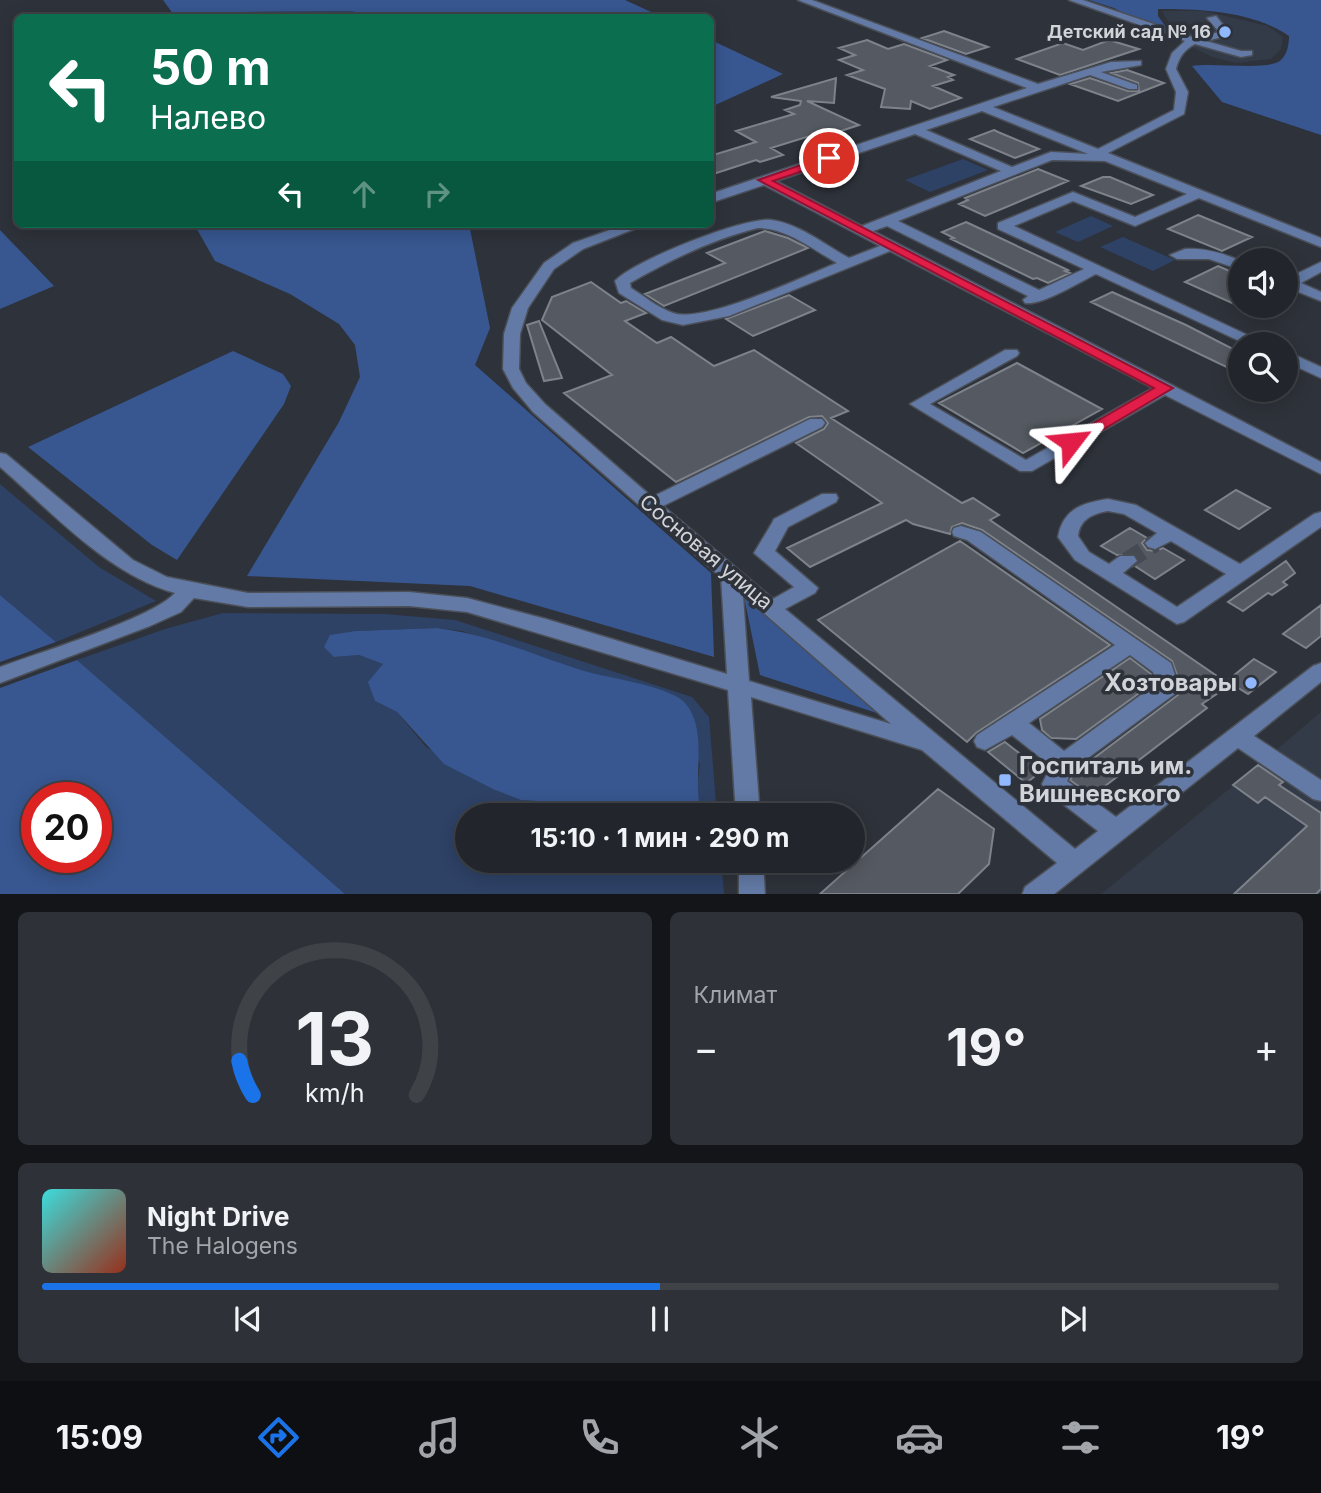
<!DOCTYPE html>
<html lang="ru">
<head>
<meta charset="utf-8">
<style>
	:root { --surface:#22262c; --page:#2e3238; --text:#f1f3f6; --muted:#a2a5a9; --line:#3f4348; --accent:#1a73e8 }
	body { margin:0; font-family:Inter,sans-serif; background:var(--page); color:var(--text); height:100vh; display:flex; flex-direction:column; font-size:26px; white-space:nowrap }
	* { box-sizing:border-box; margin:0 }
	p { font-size:23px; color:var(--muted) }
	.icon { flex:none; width:38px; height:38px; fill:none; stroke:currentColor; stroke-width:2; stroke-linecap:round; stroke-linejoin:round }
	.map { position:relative; height:894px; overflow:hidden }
	.details { display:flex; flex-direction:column; gap:18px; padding:18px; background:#131518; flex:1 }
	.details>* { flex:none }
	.banner { position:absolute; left:14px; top:14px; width:700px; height:214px; border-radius:10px; box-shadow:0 4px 18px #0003,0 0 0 2px var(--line); background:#0b6e4f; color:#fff; overflow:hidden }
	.tools { position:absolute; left:1228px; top:248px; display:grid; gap:14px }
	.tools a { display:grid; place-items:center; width:70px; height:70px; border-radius:50%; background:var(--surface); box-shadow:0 4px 18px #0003,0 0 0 2px var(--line); font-size:35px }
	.speed { position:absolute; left:21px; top:782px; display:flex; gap:14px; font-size:35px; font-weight:700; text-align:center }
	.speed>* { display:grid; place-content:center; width:91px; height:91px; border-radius:50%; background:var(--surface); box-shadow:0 4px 18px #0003,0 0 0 2px var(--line); line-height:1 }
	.speed .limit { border:10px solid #d22; background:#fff; color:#111 }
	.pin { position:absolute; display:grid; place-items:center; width:60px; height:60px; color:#fff; margin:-30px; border:4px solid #fff; border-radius:50%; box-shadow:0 2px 7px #0007 }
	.me { position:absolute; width:77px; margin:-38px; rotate:61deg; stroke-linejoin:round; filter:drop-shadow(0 0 5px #0008) }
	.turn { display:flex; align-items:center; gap:24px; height:147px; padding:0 21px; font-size:32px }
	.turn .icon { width:91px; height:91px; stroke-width:2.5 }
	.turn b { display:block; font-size:49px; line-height:60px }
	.lanes { display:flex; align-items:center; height:66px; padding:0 21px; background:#0003; justify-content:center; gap:35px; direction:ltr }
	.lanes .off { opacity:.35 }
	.big { font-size:52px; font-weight:700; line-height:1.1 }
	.details .card { flex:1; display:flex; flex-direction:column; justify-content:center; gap:10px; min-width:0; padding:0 24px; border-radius:10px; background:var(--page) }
	.details .dial { align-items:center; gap:0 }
	.dial svg { height:182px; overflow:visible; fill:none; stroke:var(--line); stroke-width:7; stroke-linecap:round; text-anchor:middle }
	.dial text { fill:var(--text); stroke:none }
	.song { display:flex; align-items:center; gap:21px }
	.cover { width:84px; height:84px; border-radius:10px; background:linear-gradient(135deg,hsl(180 70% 55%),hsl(10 70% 35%)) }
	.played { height:7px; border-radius:4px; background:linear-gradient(90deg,var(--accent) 50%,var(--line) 50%) }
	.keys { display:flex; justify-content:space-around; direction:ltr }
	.heat { display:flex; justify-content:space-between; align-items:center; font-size:38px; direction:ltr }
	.details .tiles { flex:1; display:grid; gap:18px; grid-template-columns:1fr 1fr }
	.card:last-child { grid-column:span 2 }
	.trip { position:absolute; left:455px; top:803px; width:410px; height:70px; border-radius:35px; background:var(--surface); box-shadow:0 4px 18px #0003,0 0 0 2px var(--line); font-weight:700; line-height:70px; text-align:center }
	.menu { display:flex; height:112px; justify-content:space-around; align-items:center; background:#0e0f12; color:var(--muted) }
	.menu .icon { width:49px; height:49px }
	.menu .current { color:var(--accent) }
	.menu b { font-size:32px; color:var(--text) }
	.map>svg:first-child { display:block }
</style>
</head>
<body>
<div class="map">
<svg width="1321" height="895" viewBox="0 0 1321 895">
	<rect width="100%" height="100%" fill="#2e323a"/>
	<path fill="#343b48" d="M1162,11H1204L1268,26L1283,37L1281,49L1271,59L1236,63L1212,57L1179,40Z
		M1321,712V894L1100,895L1268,757Z"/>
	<path fill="#2e4266" d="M355,11L353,16L348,18H207L238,12Z
		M963,159L988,170L930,192L905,180Z
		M1091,216L1113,226L1078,242L1055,232Z
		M1123,237L1175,260L1153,271L1100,247Z
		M0,484L99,567L156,601L56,642L0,595Z
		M223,613L385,614L455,620L692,697L709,717L717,815H699L697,788L700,764L660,690L582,671L462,631L437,628L356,631L334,657L359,655L383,664L375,701L397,712L426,747L495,790L521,800L551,802L584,815L467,816V861H721L724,894H345L77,660L165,629Z"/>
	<path fill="#385790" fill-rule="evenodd" d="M163,0H625L662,17H348L353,16L354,11L238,12L207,17L176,18Z
		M1089,0H1321V135L1222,102L1192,66C1213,62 1264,71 1280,61C1287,55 1289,45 1289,36C1252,11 1202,9 1158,9V16L1173,37L1169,39L1114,8Z
		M711,40L783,74L711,107Z
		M194,224H469L490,328L475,365L711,573L714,657L470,586L247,576L339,422L360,377L355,345L339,324L290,294L215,261Z
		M0,230L54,286L0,309Z
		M233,351L283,374L291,386L284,404L177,560L152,545L28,447Z
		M743,592L883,715L760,675Z
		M0,595L56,642L0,662Z
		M437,628C492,635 530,654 581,670C606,678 665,685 683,701C705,722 697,763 698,789C698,798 700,806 699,815H584L551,802L521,800L495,790L444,764L397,712L375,701L368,682L383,664L359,655L334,657L324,647L330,635L356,631Z
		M77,660L345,894H0V688ZM96,798V858H37V798Z"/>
	<path fill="#555a62" stroke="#7d828b" stroke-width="2" d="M944,31L988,47L966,54L922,38Z
		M867,40L888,49L904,44L947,60L930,66L954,75L948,77L953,80L933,86L961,98L930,109L911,101L910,109L881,107L885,89L847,75L863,70L839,60L855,55L839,48Z
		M1109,40L1139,49L1060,75L1017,59L1063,43L1083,50Z
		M1127,70L1164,83L1118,101L1070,84L1090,78L1128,91H1139L1138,83L1111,73Z
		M836,78L834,103L807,101L859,125L835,133L829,130L771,148L783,155L760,162L756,160L710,175V156L756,142L736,131L794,114L785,110L800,105L801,101L771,97Z
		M994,130L998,132L1039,149L1015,158L970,139Z
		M1038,169L1068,181L985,216L959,204L968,200L965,198Z
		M1103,177H1110L1153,195L1131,204L1081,186Z
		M1198,215L1252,237L1222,251L1168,229Z
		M966,222L1068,270L1065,271L1070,273L1048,283L1037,278L1033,279L951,239L954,238L942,232Z
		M765,231L788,238L808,248L664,306L645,294L725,263L707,253Z
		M1218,266L1241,276V307L1185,282Z
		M591,282L621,303L626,301L646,313L625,321L657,343L671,337L714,366L754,350L848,411L831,418L962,503L973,498L999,515L990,520L1230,685L1202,704L1207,708L1092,796L1070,780L1074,773L1178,695L1181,686L1172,661L982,530L962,523L952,527L950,534L913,524L906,520L810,567L787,548L882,503L796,443L824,429L828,423L822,416L809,417L676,482L564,393L612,375L542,320L552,297Z
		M1112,292L1186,325L1241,353V374L1091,302Z
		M789,295L815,310L753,336L726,319Z
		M539,321L562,378L544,381L527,325Z
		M1017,363L1102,409L1023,453L939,403Z
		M1236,490L1270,508L1239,529L1205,510Z
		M1130,528L1147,538L1142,543L1147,550L1156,551L1163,548L1184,560L1155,579L1135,566L1140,561L1136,555H1117L1101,546Z
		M960,541L1110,645L976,733L967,742L818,620Z
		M1286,561L1295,573L1283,582L1287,585L1272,595L1268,593L1243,611L1228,602Z
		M1321,605V636L1306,648L1283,634Z
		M1130,658L1151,674L1153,683L1076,739L1051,738L1042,730L1040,719Z
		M1254,659L1276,672L1248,694L1227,681Z
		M1005,742L1042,771L1026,783L988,752Z
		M1258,765L1283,782L1279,785L1321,813V889L1316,894H1234L1307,826L1265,797L1258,803L1233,785Z
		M938,789L994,829L989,864L958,894H820Z"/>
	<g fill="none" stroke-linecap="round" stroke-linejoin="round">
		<path stroke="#464a52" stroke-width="18" stroke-dasharray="18 9" stroke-linecap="butt" d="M1127,561L1155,543"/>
		<g stroke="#4b4f57" stroke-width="3">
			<path id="minor" d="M798,0H812L1038,84L1111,62L1141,61V65L1101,72L1137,85V89H1129L1090,75L993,107L1098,149L1174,110L1176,92L1166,69L1172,53L1185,41L1069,0H1083L1195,38L1219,32L1207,18L1216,16L1229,32L1227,36L1206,41L1241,51H1252V55L1241,57L1195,44C1184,50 1179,57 1176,69L1188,92L1184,114L1108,153L1321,238V247L1199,198L1135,226L1073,201L1014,226L1269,345H1248L1096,274C1080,282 1041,306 1025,303L1023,300L1028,296L887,226L873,231L1321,462V474L1165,395L1032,471H1020L910,404L1005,350H1017L1019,353L1017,356L930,404L1026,460L1153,388L890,251L729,316L683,325L662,320L619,293L615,281C633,261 743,217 771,220C798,223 825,245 849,258L880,246L764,185L710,203V194L1027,88ZM982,111L1088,154L1051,152L1012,167L926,130ZM915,134L1001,171L862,226L776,181ZM1052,160L1105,161L1187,194L1135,217L1073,192L998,223V229L1084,269L1039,290L898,221ZM758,228C787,228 812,249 837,263C804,276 704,324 673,313C658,308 644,296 631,288L630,283C670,260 713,239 758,228Z
				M627,224H647L583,249L554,269L528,308L520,334L519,369L526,383L545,404L652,497L810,419H822L825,423L822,427L663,506L773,599L794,587L754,553L772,523L774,519L822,494H836L838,498L836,502L788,527L775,551L818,588L815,593L785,609L1075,849L1098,831L1046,791L1042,784L1051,766L1012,735L985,750L977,747L974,741L977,735L1115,645L967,540L954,536L952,532L954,528L961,526L981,532L1171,663L1179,687L1176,693L1073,769L1067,781L1116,817L1313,666L1321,663V682L1254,736L1321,780V801L1313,799L1238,748L1053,895H1022L1025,887L1057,863L922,750L751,697L760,816H736L728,690L467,612L409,606L248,607L194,598L181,612L150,626L0,683V667C38,653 153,618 175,593C107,574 53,513 0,467V453L6,454L133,560L167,577L248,593L409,592L467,598L546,619L727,674L721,577L533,412L513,388L503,369L504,334L512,308L544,263L573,243ZM743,595L891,724L749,681ZM1130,655L1153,672L1156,684L1064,751L1029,723Z
				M1185,249C1205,248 1223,253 1241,261V270L1209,259H1177L1170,255Z
				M1262,257H1275L1282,261H1255Z
				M1321,262V272L1301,283L1321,292V301L1286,287V279Z
				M1286,351L1321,367V378L1286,362Z
				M1108,499L1136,505L1240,564L1314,514L1321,512V527L1184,622L1177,624L1075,560L1058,537C1063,509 1082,503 1108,499ZM1108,511L1124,514L1157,533L1145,543L1148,547L1155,549L1171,541L1226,574L1177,607L1123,573L1137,561L1134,556H1120L1109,564L1089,552L1078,536C1080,520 1091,514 1108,511Z
				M739,861H763L765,895H739Z"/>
		</g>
		<use href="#minor" fill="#627aa5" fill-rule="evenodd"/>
	</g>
	<path fill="#e11d48" stroke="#92132f" stroke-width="2" d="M829,155L835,158L833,161L773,181L1173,388L1077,445H1066L1063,442L1066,439L1154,388L758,180Z"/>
	<g fill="#91b8fd" stroke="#2e323a" stroke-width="2.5">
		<circle cx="1225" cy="32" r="7"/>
		<circle cx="1251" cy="683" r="7"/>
		<rect x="998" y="773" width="14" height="14" rx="3.5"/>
	</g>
	<g text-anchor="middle" stroke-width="7" stroke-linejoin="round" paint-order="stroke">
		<g font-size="18" font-weight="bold" fill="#d1d4d9" stroke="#2e323a" text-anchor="end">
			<text x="1211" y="38">Детский сад № 16</text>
		</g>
		<g font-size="21" fill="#d1d4d9" stroke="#2e323a">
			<text transform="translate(706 552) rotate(40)" y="7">Сосновая улица</text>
		</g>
		<g font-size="24" font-weight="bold" fill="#d1d4d9" stroke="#2e323a" text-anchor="end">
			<text x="1237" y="691">Хозтовары</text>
			<text x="1019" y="774" text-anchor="start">Госпиталь им.<tspan x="1019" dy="28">Вишневского</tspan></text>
		</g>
	</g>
</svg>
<div class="tools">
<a><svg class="icon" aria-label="sound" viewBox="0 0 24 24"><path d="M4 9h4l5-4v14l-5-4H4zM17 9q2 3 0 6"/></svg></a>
<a><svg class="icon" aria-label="search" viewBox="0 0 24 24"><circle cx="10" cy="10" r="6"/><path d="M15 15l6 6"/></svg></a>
</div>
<div class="speed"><div class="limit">20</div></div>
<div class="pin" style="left:829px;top:158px;background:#d93025"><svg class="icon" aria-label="arrive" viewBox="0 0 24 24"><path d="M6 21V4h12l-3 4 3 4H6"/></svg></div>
<svg class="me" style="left:1071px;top:442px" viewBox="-20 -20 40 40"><path d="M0-17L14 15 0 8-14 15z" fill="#e11d48" stroke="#fff" stroke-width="4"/></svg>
<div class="trip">15:10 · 1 мин · 290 m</div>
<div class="banner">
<div class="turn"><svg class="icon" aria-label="left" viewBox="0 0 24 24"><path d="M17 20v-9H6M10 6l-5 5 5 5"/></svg><div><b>50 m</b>Налево</div></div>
<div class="lanes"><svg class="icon" aria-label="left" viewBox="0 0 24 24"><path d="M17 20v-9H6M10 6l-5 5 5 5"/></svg><svg class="icon off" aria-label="ahead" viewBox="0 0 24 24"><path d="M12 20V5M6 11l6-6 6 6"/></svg><svg class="icon off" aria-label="right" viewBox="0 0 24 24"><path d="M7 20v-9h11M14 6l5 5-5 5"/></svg></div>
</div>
</div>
<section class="details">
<div class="tiles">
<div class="card dial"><svg viewBox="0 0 100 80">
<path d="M14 69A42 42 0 1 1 86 69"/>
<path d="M14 69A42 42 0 0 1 8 54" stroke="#1a73e8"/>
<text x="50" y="56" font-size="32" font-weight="700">13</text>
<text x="50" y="72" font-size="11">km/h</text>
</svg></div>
<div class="card"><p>Климат</p>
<div class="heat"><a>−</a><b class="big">19°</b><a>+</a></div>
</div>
<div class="card">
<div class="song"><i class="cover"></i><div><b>Night Drive</b><p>The Halogens</p></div></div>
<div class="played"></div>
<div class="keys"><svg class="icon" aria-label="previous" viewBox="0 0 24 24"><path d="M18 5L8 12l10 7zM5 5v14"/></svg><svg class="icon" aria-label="pause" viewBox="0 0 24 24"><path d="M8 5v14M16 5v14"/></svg><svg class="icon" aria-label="next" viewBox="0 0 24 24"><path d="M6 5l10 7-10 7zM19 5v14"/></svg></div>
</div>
</div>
</section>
<nav class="menu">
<b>15:09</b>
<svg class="icon current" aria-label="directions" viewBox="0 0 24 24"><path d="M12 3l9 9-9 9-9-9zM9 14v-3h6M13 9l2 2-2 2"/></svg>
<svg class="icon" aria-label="music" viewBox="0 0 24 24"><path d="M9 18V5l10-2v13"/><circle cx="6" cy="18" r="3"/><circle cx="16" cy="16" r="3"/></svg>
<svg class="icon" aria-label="phone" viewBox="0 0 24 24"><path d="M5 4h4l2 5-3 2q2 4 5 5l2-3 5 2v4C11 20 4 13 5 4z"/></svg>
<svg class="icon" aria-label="climate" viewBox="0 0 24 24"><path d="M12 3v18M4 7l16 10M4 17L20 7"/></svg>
<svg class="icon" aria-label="car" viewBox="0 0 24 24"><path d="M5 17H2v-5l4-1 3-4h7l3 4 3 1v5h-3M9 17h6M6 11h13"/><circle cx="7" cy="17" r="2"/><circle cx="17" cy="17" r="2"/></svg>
<svg class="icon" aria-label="filters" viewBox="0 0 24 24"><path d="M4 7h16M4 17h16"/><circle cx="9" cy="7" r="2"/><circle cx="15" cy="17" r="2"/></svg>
<b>19°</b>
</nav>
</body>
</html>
